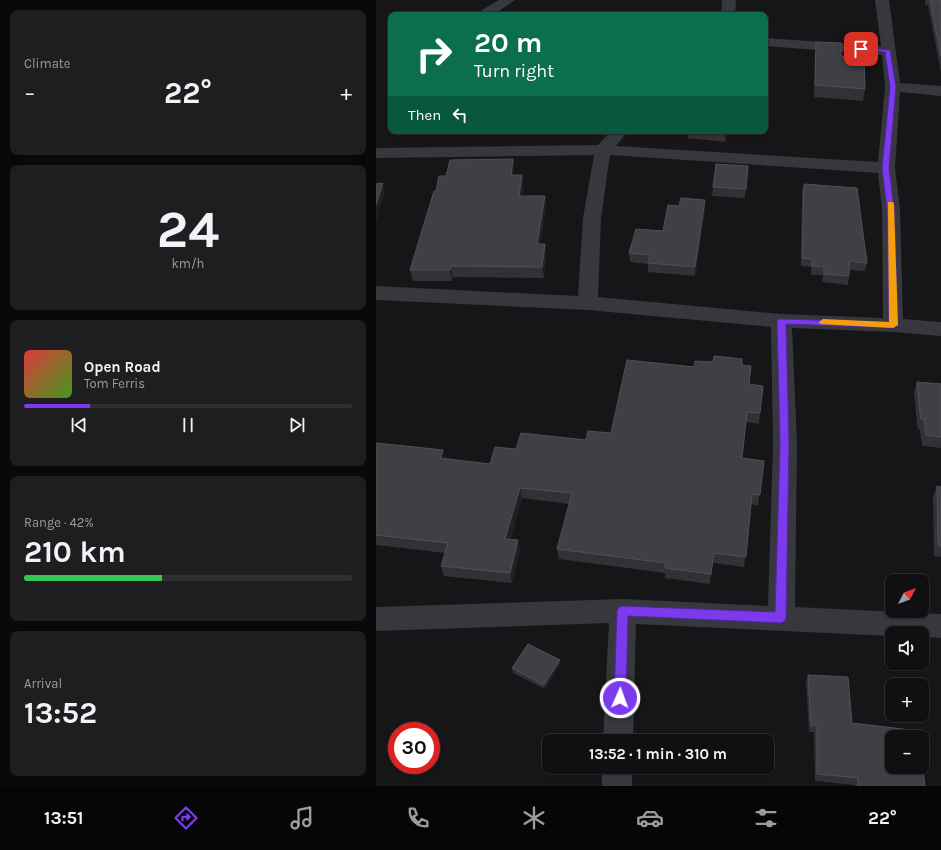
<!DOCTYPE html>
<html lang="en">
<head>
<meta charset="utf-8">
<style>
	:root { --surface:#101012; --page:#1e1e20; --text:#f1f3f6; --muted:#9c9d9f; --line:#303032; --accent:#7c3aed }
	body { margin:0; font-family:Karla,sans-serif; background:var(--page); color:var(--text); height:100vh; display:flex; flex-direction:column; font-size:15px; white-space:nowrap }
	* { box-sizing:border-box; margin:0 }
	p { font-size:13px; color:var(--muted) }
	.icon { flex:none; width:22px; height:22px; fill:none; stroke:currentColor; stroke-width:2; stroke-linecap:round; stroke-linejoin:round }
	.map { position:relative; flex:1; overflow:hidden }
	.side { display:flex; flex-direction:column; gap:10px; padding:10px; background:#09090a; width:376px }
	.side>* { flex:none }
	.top-card { position:absolute; left:12px; top:12px; width:380px; height:122px; border-radius:8px; box-shadow:0 1px 3px #0004,0 0 0 1px var(--line); background:#0b6e4f; color:#fff; overflow:hidden }
	.needle { width:26px; rotate:49deg }
	.buttons { position:absolute; left:509px; top:574px; display:grid; gap:8px }
	.buttons a { display:grid; place-items:center; width:44px; height:44px; border-radius:8px; background:var(--surface); box-shadow:0 1px 3px #0004,0 0 0 1px var(--line); font-size:20px }
	.speed { position:absolute; left:12px; top:722px; display:flex; gap:8px; font-size:20px; font-weight:700; text-align:center }
	.speed>* { display:grid; place-content:center; width:52px; height:52px; border-radius:50%; background:var(--surface); box-shadow:0 1px 3px #0004,0 0 0 1px var(--line); line-height:1 }
	.speed .limit { border:6px solid #d22; background:#fff; color:#111 }
	.pin { position:absolute; display:grid; place-items:center; width:34px; height:34px; color:#fff; margin:-17px; border-radius:8px; box-shadow:0 2px 6px #0006 }
	.me { position:absolute; width:44px; margin:-22px; rotate:2deg; stroke-linejoin:round; filter:drop-shadow(0 0 3px #0008) }
	.turn { display:flex; align-items:center; gap:14px; height:84px; padding:0 20px; font-size:18px }
	.turn .icon { width:52px; height:52px; stroke-width:2.5 }
	.turn b { display:block; font-size:28px; line-height:34px }
	.then { display:flex; align-items:center; height:38px; padding:0 20px; background:#0003; gap:8px; font-size:15px }
	.big { font-size:30px; font-weight:700; line-height:1.1 }
	.side .card { flex:1; display:flex; flex-direction:column; justify-content:center; gap:6px; min-width:0; padding:0 14px; border-radius:8px; background:var(--page) }
	.side .dial { align-items:center; gap:0 }
	.dial b { font-size:52px; line-height:1 }
	.song { display:flex; align-items:center; gap:12px }
	.cover { width:48px; height:48px; border-radius:6px; background:linear-gradient(135deg,hsl(0 70% 55%),hsl(100 70% 35%)) }
	.played { height:4px; border-radius:2px; background:linear-gradient(90deg,var(--accent) 20%,var(--line) 20%) }
	.keys { display:flex; justify-content:space-around; direction:ltr }
	.heat { display:flex; justify-content:space-between; align-items:center; font-size:22px; direction:ltr }
	.charge { height:6px; border-radius:3px; background:linear-gradient(90deg,#34c759 42%,var(--line) 0) }
	.trip { position:absolute; left:166px; top:734px; width:232px; height:40px; border-radius:8px; background:var(--surface); box-shadow:0 1px 3px #0004,0 0 0 1px var(--line); font-weight:700; line-height:40px; text-align:center }
	.tabs { display:flex; height:64px; justify-content:space-around; align-items:center; background:#060607; color:var(--muted) }
	.tabs .icon { width:28px; height:28px }
	.tabs .current { color:var(--accent) }
	.tabs b { font-size:18px; color:var(--text) }
	main { display:flex; flex:1; min-height:0 }
	.map>svg:first-child { display:block }
</style>
</head>
<body>
<main>
<section class="side">
<div class="card"><p>Climate</p>
<div class="heat"><a>−</a><b class="big">22°</b><a>+</a></div>
</div>
<div class="card dial"><b>24</b><p>km/h</p></div>
<div class="card">
<div class="song"><i class="cover"></i><div><b>Open Road</b><p>Tom Ferris</p></div></div>
<div class="played"></div>
<div class="keys"><svg class="icon" aria-label="previous" viewBox="0 0 24 24"><path d="M18 5L8 12l10 7zM5 5v14"/></svg><svg class="icon" aria-label="pause" viewBox="0 0 24 24"><path d="M8 5v14M16 5v14"/></svg><svg class="icon" aria-label="next" viewBox="0 0 24 24"><path d="M6 5l10 7-10 7zM19 5v14"/></svg></div>
</div>
<div class="card"><p>Range · 42%</p><b class="big">210 km</b><div class="charge"></div></div>
<div class="card"><p>Arrival</p><b class="big">13:52</b></div>
</section>
<div class="map">
<svg width="565" height="786" viewBox="0 0 565 786">
	<rect width="100%" height="100%" fill="#161618"/>
	<g fill="none" stroke-linecap="round" stroke-linejoin="round">
		<path fill="#37383d" fill-rule="evenodd" d="M123,0H139L117,15H106L104,13L106,10Z
			M346,0H360L359,15H345Z
			M499,0H513L524,83L565,86V96L524,92L519,168L524,209L527,319L565,322V336L517,332L416,328L421,444L419,607L565,614V638L546,637V633H516V636L260,624L257,741H227L233,623L0,631V607L247,599L392,606L397,444L395,327L212,310L0,300V286L202,296L207,218L218,155L0,158V148L222,145L235,131H252L240,146L502,162L509,87L506,55L389,46V38L505,46ZM234,155L502,173L506,209L507,318L405,314L222,297L225,218Z
			M226,767H256V786H226Z"/>
	</g>
	<path fill="#323236" d="M549,0H565V73L552,5H549Z
		M440,42L465,56L489,89L487,101L438,97L439,53Z
		M312,131H352L349,142L312,138Z
		M137,159L138,169L137,175H146L147,185L146,196H169L170,207L164,244H169L170,254L168,278L77,277L76,281H37L34,270L60,191L70,176Z
		M372,166L369,198L336,196L337,187Z
		M428,184L491,263L489,271L473,270V276L472,285L446,282L447,275H435V267L425,266L426,192Z
		M329,209L319,276L272,272V264L254,262L253,253L287,231Z
		M366,365L384,413L383,424L370,422L366,458L388,461L382,506L375,504L368,567L337,563L334,584L289,578V573L183,559L181,549L193,504L146,498L134,540L144,551L136,583L68,576L65,566L69,553L0,545V443L67,450L69,459L114,464L140,449L210,440L235,433L318,367Z
		M541,382L565,384V448L546,446L544,429H542L541,424L538,392Z
		M561,486L565,487V557L558,556L557,496Z
		M184,660V664L169,689L137,673L136,668Z
		M432,675L476,723L549,786H479V785L439,781L438,732H433L430,682Z"/>
	<path fill="#212124" d="M350,131H352L349,142V133Z
		M137,159L138,169L136,185L135,175Z
		M146,175L147,185L144,206L143,196Z
		M7,183L9,192L0,222V205Z
		M169,196L170,207L163,254L161,244Z
		M329,200V209L319,276V267Z
		M169,244L170,254L168,278L166,267Z
		M75,266L77,277L76,281L74,270Z
		M67,450L70,461L64,458Z
		M144,488L146,498L131,549L129,539Z
		M142,540L144,551L136,583L134,573Z
		M338,553L337,563L334,584L335,574Z
		M184,660V664L169,689L168,685Z"/>
	<path fill="#3f3f44" stroke="#4f5156" d="M554,0H565V56Z
		M440,42L465,43V56L488,57L489,89L439,85Z
		M329,131H350L349,133Z
		M137,159L135,175H146L143,196H169L161,244H169L166,267L75,266L74,270H34L58,191H60L63,176H70L74,160Z
		M340,164L372,166L370,189L337,187Z
		M7,183L0,205V184Z
		M428,184L481,188L491,263L473,261V276L448,274V267L436,266V259L426,258Z
		M305,198L329,200L319,267L272,263L274,255L253,253L260,229L287,231L292,205L303,206Z
		M338,356L366,359V365L375,366L373,384L387,386L384,413L371,412L366,458L388,461L384,495L376,494L370,557L338,553L335,574L289,568L290,563L181,549L196,493L144,488L129,539L142,540L134,573L65,566L72,543L0,535V443L67,450L64,458L114,464L119,447L140,449L145,433L210,440L212,431L235,433L251,360L318,367L319,361L337,362Z
		M541,382L565,384V437L550,435L548,419H545L544,413Z
		M561,486L565,487V546L562,545Z
		M152,644L184,660L168,685L136,668Z
		M432,675L472,677L476,723L543,731L544,737H516V767H546V758L549,786H482V778L441,774V725H435Z"/>
	<path fill="#7c3aed" stroke="#51269a" d="M485,47L514,50L520,87L513,168L518,209L522,325L517,328L410,324L413,444L410,618L409,621L405,623L252,616L250,698L248,702L244,703L240,702L238,698L241,611L243,607L247,606L399,612L404,444L401,321L403,319L513,322L511,209L506,168L514,87L509,52L483,50L482,49Z"/>
	<path fill="#f59e0b" d="M512,202H517L518,204L522,325L517,328L444,324L443,322L447,319L513,322Z"/>
</svg>
<div class="buttons">
<a><svg class="needle" viewBox="-14 -14 28 28"><path d="M0-13l5 13h-10z" fill="#e53935"/><path d="M0 13l5-13h-10z" fill="#9c9d9f"/></svg></a>
<a><svg class="icon" aria-label="sound" viewBox="0 0 24 24"><path d="M4 9h4l5-4v14l-5-4H4zM17 9q2 3 0 6"/></svg></a>
<a>+</a>
<a>−</a>
</div>
<div class="speed"><div class="limit">30</div></div>
<div class="pin" style="left:485px;top:49px;background:#d93025"><svg class="icon" aria-label="arrive" viewBox="0 0 24 24"><path d="M6 21V4h12l-3 4 3 4H6"/></svg></div>
<svg class="me" style="left:244px;top:698px" viewBox="-20 -20 40 40"><circle r="17" fill="#7c3aed" stroke="#fff" stroke-width="3"/><path d="M0-11L8 9 0 5-8 9z" fill="#fff"/></svg>
<div class="trip">13:52 · 1 min · 310 m</div>
<div class="top-card">
<div class="turn"><svg class="icon" aria-label="right" viewBox="0 0 24 24"><path d="M7 20v-9h11M14 6l5 5-5 5"/></svg><div><b>20 m</b>Turn right</div></div>
<div class="then">Then<svg class="icon" aria-label="left" viewBox="0 0 24 24"><path d="M17 20v-9H6M10 6l-5 5 5 5"/></svg></div>
</div>
</div>
</main>
<nav class="tabs">
<b>13:51</b>
<svg class="icon current" aria-label="directions" viewBox="0 0 24 24"><path d="M12 3l9 9-9 9-9-9zM9 14v-3h6M13 9l2 2-2 2"/></svg>
<svg class="icon" aria-label="music" viewBox="0 0 24 24"><path d="M9 18V5l10-2v13"/><circle cx="6" cy="18" r="3"/><circle cx="16" cy="16" r="3"/></svg>
<svg class="icon" aria-label="phone" viewBox="0 0 24 24"><path d="M5 4h4l2 5-3 2q2 4 5 5l2-3 5 2v4C11 20 4 13 5 4z"/></svg>
<svg class="icon" aria-label="climate" viewBox="0 0 24 24"><path d="M12 3v18M4 7l16 10M4 17L20 7"/></svg>
<svg class="icon" aria-label="car" viewBox="0 0 24 24"><path d="M5 17H2v-5l4-1 3-4h7l3 4 3 1v5h-3M9 17h6M6 11h13"/><circle cx="7" cy="17" r="2"/><circle cx="17" cy="17" r="2"/></svg>
<svg class="icon" aria-label="filters" viewBox="0 0 24 24"><path d="M4 7h16M4 17h16"/><circle cx="9" cy="7" r="2"/><circle cx="15" cy="17" r="2"/></svg>
<b>22°</b>
</nav>
</body>
</html>
